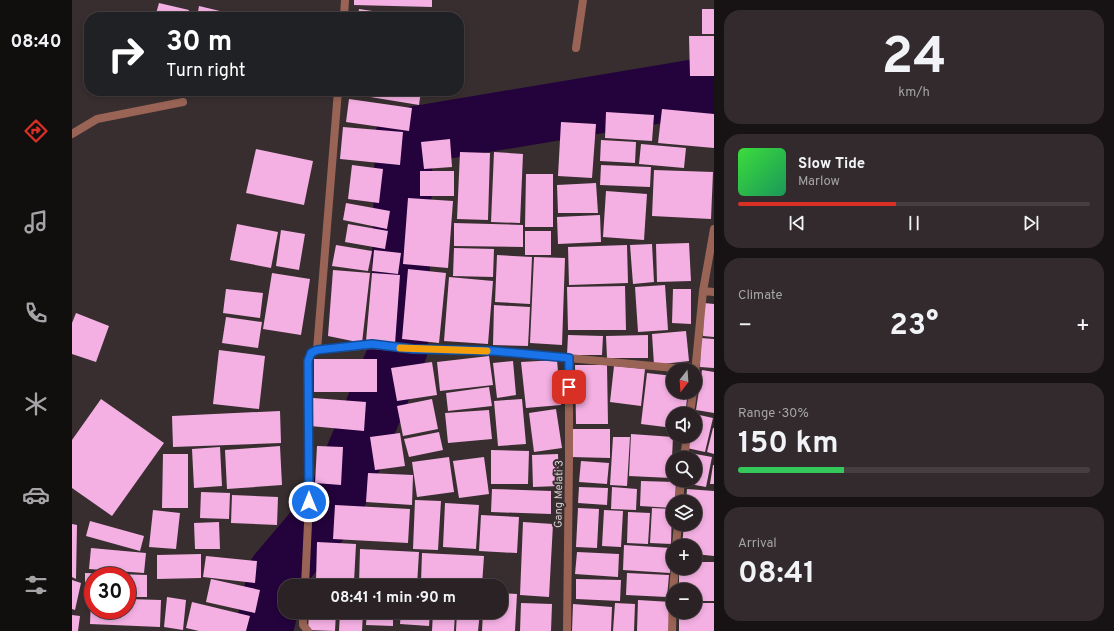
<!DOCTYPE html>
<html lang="en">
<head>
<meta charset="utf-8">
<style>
	:root { --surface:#2a2224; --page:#322a2c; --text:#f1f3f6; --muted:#a5a4a6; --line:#463f41; --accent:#d93025 }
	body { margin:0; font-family:Overpass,sans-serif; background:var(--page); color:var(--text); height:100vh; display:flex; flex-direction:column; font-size:15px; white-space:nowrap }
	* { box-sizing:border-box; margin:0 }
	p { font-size:13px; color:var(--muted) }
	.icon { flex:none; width:22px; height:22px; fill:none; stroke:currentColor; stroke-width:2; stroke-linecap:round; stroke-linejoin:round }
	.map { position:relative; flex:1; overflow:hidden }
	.sheet { display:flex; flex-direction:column; gap:10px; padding:10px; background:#171314; width:400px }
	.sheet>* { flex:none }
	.guide { position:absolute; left:12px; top:12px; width:380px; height:84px; border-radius:16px; box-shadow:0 2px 6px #0003,0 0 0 1px var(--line); background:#202124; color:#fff; overflow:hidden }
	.needle { width:26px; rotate:197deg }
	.tools { position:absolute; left:594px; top:363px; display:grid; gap:8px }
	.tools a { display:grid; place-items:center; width:36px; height:36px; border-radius:50%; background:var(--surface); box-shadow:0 2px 6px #0003,0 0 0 1px var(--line); font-size:20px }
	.speed { position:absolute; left:12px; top:567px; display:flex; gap:8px; font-size:20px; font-weight:700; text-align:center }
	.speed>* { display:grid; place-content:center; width:52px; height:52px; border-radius:50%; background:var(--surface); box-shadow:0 2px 6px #0003,0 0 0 1px var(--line); line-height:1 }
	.speed .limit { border:6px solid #d22; background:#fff; color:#111 }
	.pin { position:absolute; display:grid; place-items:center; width:34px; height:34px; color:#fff; margin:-17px; border-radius:8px; box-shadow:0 2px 6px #0006 }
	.me { position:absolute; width:44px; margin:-22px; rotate:0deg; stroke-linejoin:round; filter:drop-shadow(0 0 3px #0008) }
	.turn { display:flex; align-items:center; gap:14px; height:84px; padding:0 16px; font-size:18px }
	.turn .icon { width:52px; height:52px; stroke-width:2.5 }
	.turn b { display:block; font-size:28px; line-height:34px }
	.big { font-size:30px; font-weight:700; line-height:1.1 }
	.sheet .card { flex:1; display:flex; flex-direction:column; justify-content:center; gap:6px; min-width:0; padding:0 14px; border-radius:16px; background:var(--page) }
	.sheet .dial { align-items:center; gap:0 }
	.dial b { font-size:52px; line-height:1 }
	.song { display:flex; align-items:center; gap:12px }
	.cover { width:48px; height:48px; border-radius:6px; background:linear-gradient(135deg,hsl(120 70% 55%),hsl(150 70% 35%)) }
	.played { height:4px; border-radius:2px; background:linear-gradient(90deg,var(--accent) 45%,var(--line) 45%) }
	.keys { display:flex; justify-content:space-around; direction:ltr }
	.heat { display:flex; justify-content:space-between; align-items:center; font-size:22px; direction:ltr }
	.charge { height:6px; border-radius:3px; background:linear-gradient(90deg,#34c759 30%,var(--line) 0) }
	.trip { position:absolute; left:206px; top:579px; width:230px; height:40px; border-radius:16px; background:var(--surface); box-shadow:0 2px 6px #0003,0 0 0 1px var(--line); font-weight:700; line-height:40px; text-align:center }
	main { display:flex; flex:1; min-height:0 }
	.menu { display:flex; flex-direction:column; width:72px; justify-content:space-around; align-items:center; background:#110e0e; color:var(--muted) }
	.menu .icon { width:28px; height:28px }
	.menu .selected { color:var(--accent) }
	.menu b { font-size:18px; color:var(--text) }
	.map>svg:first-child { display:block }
</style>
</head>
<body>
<main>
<nav class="menu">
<b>08:40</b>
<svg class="icon selected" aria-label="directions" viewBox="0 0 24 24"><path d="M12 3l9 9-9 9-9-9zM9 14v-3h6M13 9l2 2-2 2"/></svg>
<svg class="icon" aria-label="music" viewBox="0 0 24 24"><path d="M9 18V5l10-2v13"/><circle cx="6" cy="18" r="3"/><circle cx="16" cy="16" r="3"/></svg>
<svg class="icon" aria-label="phone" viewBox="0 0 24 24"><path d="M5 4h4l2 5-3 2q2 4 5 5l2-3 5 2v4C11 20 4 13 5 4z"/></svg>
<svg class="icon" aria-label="climate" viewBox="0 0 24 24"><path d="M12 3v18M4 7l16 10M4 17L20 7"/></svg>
<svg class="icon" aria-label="car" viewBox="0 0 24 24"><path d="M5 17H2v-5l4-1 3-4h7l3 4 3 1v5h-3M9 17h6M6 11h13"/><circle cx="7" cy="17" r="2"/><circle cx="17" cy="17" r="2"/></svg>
<svg class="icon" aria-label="filters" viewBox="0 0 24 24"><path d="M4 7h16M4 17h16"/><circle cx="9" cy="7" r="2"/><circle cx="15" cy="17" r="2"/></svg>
</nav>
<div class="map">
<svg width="642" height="631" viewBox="0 0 642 631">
	<rect width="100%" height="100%" fill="#382e30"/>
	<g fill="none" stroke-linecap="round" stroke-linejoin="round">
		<path stroke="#24023b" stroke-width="58" d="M192,631L205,573L261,507L327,348L332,137L642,85"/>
	</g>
	<path fill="#f4b0e3" d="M282,0H360V7L282,5Z
		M87,3L117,10L115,17H83Z
		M127,6L169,16V17H125Z
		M287,9L334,16V17H286Z
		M630,9H642V34H630Z
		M617,36H642V76H618Z
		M275,91H349L347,105L274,93Z
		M277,99L340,108L337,131L274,122Z
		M590,109L642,114V148L586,143Z
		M534,112L582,115L580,141L533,138Z
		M489,122L524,124L520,178L486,176Z
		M271,127L331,132L328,165L268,159Z
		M378,139L380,167L352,169L349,142Z
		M529,140L564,142L563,163L528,161Z
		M569,144L614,148L612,168L567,164Z
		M184,149L241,161L232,205L174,193Z
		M388,152L418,153L416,220L385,219Z
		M422,152L451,154L448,223L419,222Z
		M280,165L311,169L307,203L276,199Z
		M529,165L579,167L578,187L528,185Z
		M582,170L641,172L639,219L580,216Z
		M348,171H382V196H348Z
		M454,174H481V227H453Z
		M524,183L526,213H486L485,185Z
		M534,191L575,194L572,240L531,237Z
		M336,198L381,201L376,268L331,264Z
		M274,203L318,211L315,229L271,220Z
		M528,215L529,242L486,244L485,217Z
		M382,223L451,225V247L382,246Z
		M165,224L206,232L199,268L158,260Z
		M276,224L316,231L313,249L273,242Z
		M209,230L233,234L227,270L204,266Z
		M453,231H479V255H453Z
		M617,243L619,281L585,282L584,244Z
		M580,244L582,282L561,284L558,245Z
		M264,245L300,251L296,271L260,266Z
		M555,245L556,283L497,285L496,247Z
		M382,248L422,249L421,277L381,276Z
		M302,250L329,253L326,274L300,271Z
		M425,255L460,257L458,304L423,302Z
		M462,257L493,258L490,345L458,343Z
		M336,269L374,273L367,343L330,339Z
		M261,270L298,273L290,343L256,336Z
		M200,273L238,279L229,335L191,329Z
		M300,273L328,275L323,344L294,341Z
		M377,277L421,281L416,344L372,341Z
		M593,285L596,330L566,332L563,287Z
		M553,286L554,330H496L495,287Z
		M154,289L191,293L188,318L151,313Z
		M601,289H619V324L600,323Z
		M632,303L642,304V337L631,336Z
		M422,305L458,307L456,346L421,345Z
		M4,313L37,326L24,362L0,354V323Z
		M154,317L190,322L186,348L150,343Z
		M614,331L617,361L582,365L580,334Z
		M496,335L531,336L530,355H495Z
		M576,335V358H535L534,336Z
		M629,338L642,339V368L628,367Z
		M147,350L193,356L187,409L141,404Z
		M417,356L421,385L368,391L365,362Z
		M242,359H305V392H242Z
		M485,360L489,405L454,408L449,362Z
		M441,361L444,395L425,398L421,363Z
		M360,362L365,395L325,401L319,368Z
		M503,365H535L536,424H504Z
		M542,366L573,369L569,406L538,402Z
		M630,370L642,372V413L624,410Z
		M575,373L601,376V392H616L613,414H601V428L569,424Z
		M417,387L420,406L376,411L374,393Z
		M241,398L294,402L292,431L238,426Z
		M29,399L92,443L40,516L0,488V440Z
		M360,399L366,429L331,436L325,406Z
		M450,399L454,444L426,446L422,401Z
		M484,409L490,448L462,452L457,413Z
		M417,410L420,439L376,443L373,413Z
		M208,411L209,443L101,447L100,416Z
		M623,414L641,418L633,452L615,448L618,436H623Z
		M641,428H642V454L635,452Z
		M500,429H538V458L499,457Z
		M367,432L371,450L337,457L332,439Z
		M328,433L333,466L303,470L298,437Z
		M559,434L601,437L599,478L557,476Z
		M541,437H558L555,486L538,485Z
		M208,446L210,485L155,489L153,450Z
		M245,446L271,447L269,485L243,483Z
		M148,447L150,486L122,488L120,449Z
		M419,450L457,451L456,484H419Z
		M618,453L640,457L634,487L612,483L613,480H623V458H617Z
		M91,454H116V508H90Z
		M486,454L487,486L461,487L460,455Z
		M377,457L382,492L345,497L340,462Z
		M412,457L417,494L387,498L381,461Z
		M509,461L537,463L535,484L507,482Z
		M641,465H642V484H638Z
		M296,473L341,475L340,505L294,502Z
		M569,481L604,482L603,502H601V508L568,506Z
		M507,487L536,488L535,505L506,503Z
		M540,487L565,489L564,510L539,509Z
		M420,489L479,491V514L419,512Z
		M615,489L642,491V556L623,554V546H610L612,524H623V502H614Z
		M129,492L158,493L157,519L128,518Z
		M160,495L206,497L205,525L159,523Z
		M343,500L369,501L366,550L341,549Z
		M373,503L407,505L404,549L371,547Z
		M263,505L338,509L336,543L261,539Z
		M506,508L527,509L525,548L504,547Z
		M580,508L600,509L599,544L578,543Z
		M81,510L108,513L104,549L77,547Z
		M532,510L551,511L549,547L530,546Z
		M556,512L578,513L576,544L555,543Z
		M409,515L447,517L445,553L407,551Z
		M18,521L72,536L68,551L14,536Z
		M147,522L148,549H123L122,523Z
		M451,522L481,524L477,597L448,595Z
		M0,524L5,525L4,579L0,577Z
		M245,542L284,544L282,582L244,580Z
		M552,545L599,548L598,573L551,570Z
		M19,548L74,553L72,573L17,569Z
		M288,549L347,552L345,586L287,584Z
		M505,552L547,554L546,577L503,574Z
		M350,553L412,556L410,585L349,582Z
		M129,554V578L85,579V555Z
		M134,556L185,561L183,583L131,577Z
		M623,562H642V601H623V590H607V568H623Z
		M13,573L75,575V597H55V576H21V596H13Z
		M555,573L597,575L595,597L554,595Z
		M139,579L188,590L183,613L134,602Z
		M504,579L549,580L548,601L504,599Z
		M0,580L9,583L3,610L0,609Z
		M429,593L445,594L443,631H410L411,612H429Z
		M19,597H21V610H55V599L89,600L88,627L18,624Z
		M95,597L114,600L111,630L92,627Z
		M566,600L599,602L598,631H565Z
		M120,602L178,616L174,631H127L114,628Z
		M449,603L480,604L479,631H448Z
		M543,603L563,604L562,631H541Z
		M623,603H642V631H607V612H623Z
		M501,604L540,607L539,631H500Z
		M237,612H264L263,631L236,630Z
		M268,612H291L290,631H267Z
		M295,612H321V626L294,625Z
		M329,612H358L357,626L328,624Z
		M361,612H383L382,631H360Z
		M385,612H408L406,631H384Z
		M0,615L8,616L6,631H0Z"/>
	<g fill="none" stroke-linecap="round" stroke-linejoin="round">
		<path stroke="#996455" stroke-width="8" d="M504,48L511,0
			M0,134L25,119L111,102"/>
		<path stroke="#996455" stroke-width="8" d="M272,17L273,0
			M631,291L642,229
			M245,350L266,91
			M623,373L631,291L642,292
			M618,414L621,392
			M612,458L615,436
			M607,502L609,480
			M604,546L606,524
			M233,586L237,502L236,361L239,353L245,350L300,345L341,349L422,351L623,370
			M601,590L603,568
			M231,612V625L236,631
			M495,631L497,459V358
			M600,631L601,592"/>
	</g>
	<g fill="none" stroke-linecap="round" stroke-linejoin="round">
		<g stroke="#114b97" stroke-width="10">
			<path id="route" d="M237,502L236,361L239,353L245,350L300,344L341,349L422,351L497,358V387"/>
		</g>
		<use href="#route" stroke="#1a73e8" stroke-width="7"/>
		<path stroke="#f59e0b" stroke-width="7" d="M328,348L415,351"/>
	</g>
	<g text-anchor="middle" stroke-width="4" stroke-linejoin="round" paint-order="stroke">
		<g font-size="11" fill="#d9d2d3" stroke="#382e30">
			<text transform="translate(486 494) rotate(-89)" y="4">Gang Melati 3</text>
		</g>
	</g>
</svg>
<div class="tools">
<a><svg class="needle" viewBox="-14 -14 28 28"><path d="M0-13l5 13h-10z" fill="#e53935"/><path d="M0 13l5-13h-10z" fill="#a5a4a6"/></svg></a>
<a><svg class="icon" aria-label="sound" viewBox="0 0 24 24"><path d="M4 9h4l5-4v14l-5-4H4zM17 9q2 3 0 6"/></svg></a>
<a><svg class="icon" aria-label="search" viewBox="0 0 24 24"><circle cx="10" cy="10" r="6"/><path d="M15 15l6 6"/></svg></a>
<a><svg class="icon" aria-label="layers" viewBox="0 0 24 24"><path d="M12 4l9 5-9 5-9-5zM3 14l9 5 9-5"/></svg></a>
<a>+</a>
<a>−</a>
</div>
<div class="speed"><div class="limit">30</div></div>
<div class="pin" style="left:497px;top:387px;background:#d93025"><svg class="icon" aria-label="arrive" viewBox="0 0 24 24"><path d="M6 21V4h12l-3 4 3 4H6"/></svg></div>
<svg class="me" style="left:237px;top:502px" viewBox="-20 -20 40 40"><circle r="17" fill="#1a73e8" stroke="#fff" stroke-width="3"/><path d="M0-11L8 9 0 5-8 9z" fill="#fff"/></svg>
<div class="trip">08:41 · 1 min · 90 m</div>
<div class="guide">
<div class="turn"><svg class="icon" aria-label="right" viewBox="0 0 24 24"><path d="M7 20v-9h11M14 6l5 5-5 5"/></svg><div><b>30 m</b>Turn right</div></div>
</div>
</div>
<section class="sheet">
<div class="card dial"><b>24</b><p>km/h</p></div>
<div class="card">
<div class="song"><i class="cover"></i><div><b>Slow Tide</b><p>Marlow</p></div></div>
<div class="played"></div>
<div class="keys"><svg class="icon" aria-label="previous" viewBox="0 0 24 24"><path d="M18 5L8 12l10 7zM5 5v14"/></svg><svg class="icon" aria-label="pause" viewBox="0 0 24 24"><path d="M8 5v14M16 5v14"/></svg><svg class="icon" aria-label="next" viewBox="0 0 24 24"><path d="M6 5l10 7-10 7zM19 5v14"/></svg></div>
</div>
<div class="card"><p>Climate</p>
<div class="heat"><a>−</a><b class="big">23°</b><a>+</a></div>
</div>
<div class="card"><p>Range · 30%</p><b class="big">150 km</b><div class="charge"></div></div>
<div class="card"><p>Arrival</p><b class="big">08:41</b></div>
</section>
</main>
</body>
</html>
